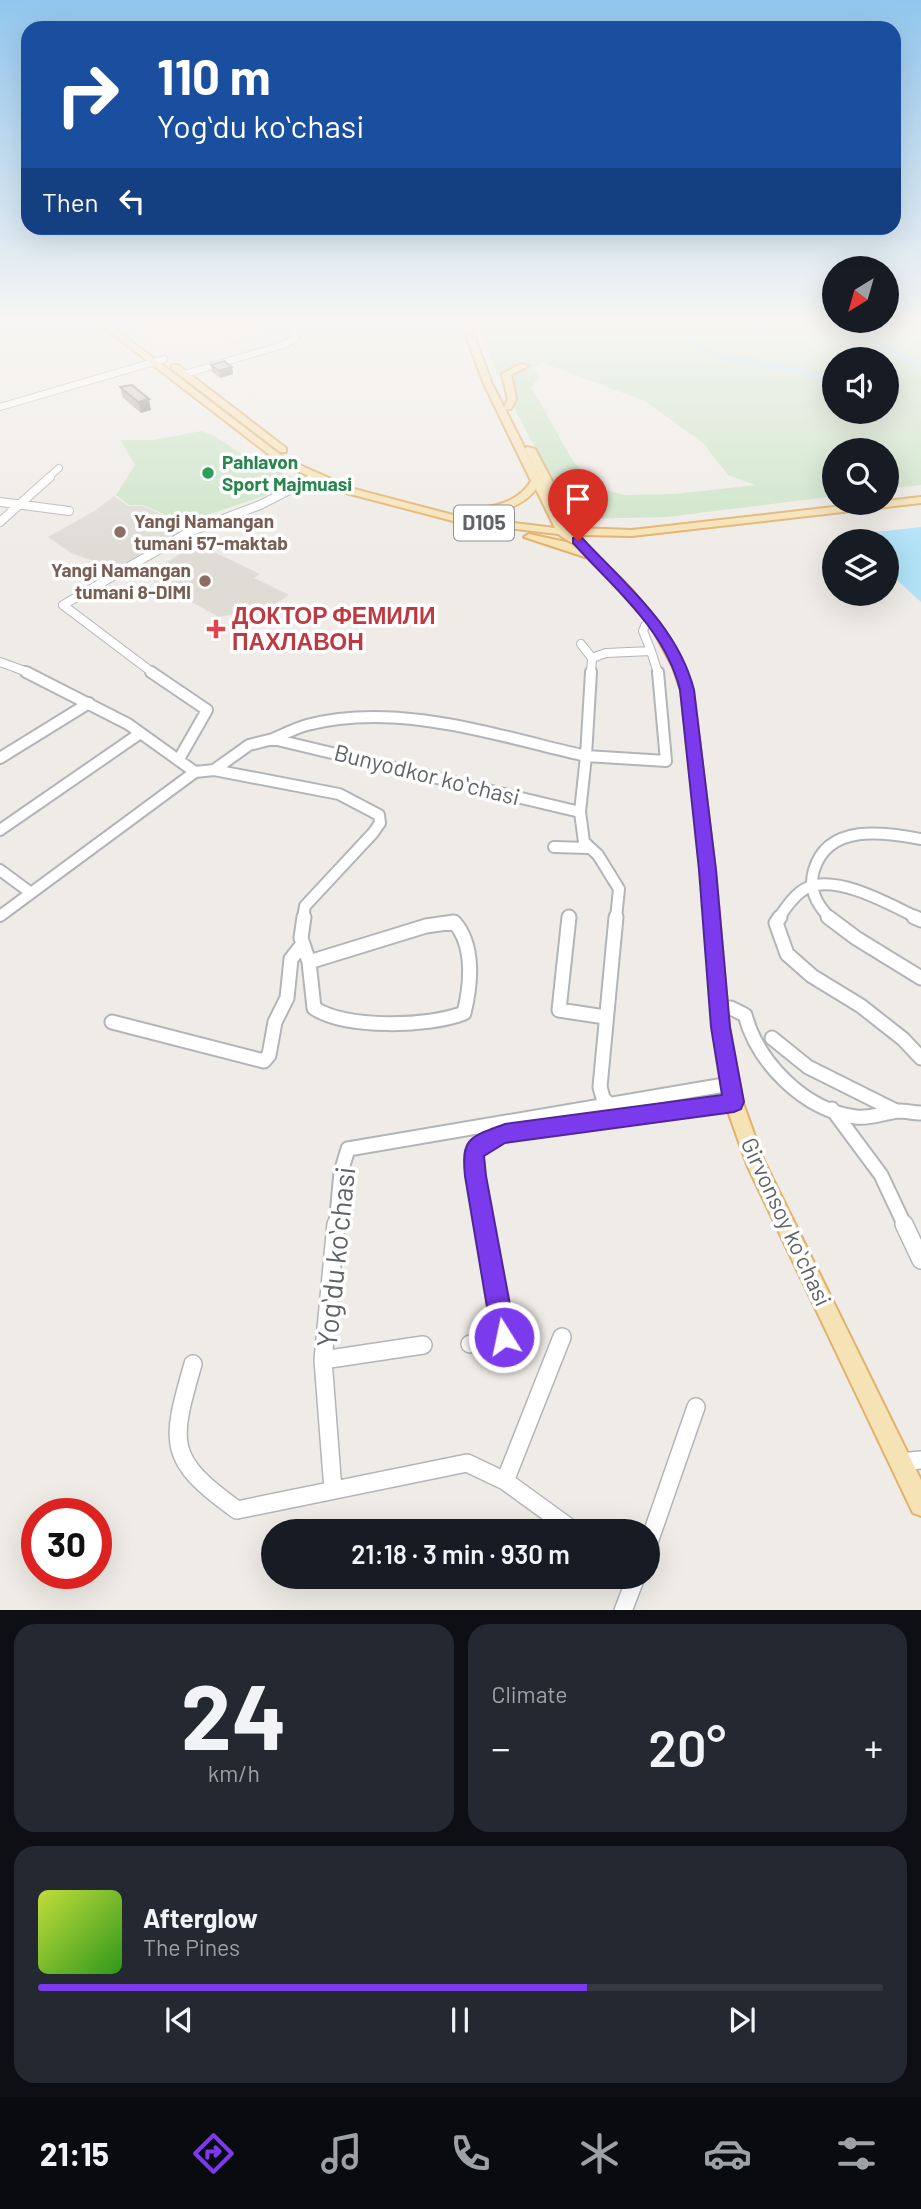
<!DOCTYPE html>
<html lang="en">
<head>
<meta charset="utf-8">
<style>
	:root { --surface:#171b24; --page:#242831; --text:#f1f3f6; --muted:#9ea1a6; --line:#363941; --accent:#7c3aed }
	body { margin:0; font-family:Barlow,sans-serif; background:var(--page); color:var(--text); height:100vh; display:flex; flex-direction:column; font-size:26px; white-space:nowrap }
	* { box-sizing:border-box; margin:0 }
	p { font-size:23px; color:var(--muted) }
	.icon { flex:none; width:38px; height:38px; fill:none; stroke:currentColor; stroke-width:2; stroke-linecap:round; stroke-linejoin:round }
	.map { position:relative; height:1610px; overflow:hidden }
	.sheet { display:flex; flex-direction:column; gap:14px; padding:14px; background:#0d0f14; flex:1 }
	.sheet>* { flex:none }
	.top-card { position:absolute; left:21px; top:21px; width:880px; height:214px; border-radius:21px; box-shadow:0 7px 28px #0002; background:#1a4fa0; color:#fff; overflow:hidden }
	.needle { width:46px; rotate:217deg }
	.tools { position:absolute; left:822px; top:256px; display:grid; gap:14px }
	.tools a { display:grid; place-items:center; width:77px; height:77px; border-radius:50%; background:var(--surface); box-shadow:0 7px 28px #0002; font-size:35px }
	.speed { position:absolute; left:21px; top:1498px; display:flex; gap:14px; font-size:35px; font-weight:700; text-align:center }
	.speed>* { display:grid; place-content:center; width:91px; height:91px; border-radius:50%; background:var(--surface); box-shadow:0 7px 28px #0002; line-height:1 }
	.speed .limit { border:10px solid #d22; background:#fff; color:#111 }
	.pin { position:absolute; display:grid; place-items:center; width:60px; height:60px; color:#fff; margin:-72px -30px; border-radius:50% 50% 50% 0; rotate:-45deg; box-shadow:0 0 7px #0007 }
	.pin .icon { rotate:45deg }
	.me { position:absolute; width:77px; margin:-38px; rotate:350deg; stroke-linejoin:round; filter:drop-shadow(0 0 5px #0008) }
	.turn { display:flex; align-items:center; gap:24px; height:147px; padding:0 21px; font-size:32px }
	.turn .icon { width:91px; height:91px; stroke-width:2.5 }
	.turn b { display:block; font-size:49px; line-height:60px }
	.then { display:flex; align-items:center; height:66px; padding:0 21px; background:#0003; gap:14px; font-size:26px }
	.big { font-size:52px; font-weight:600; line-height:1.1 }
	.sheet .tile { flex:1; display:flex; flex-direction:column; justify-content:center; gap:10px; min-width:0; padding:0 24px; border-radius:21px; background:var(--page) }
	.sheet .dial { align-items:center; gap:0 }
	.dial b { font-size:91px; line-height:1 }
	.song { display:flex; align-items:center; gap:21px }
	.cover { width:84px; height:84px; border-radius:10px; background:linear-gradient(135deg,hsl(70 70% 55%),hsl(110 70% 35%)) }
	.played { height:7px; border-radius:4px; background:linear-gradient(90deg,var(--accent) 65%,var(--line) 65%) }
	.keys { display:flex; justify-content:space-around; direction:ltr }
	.heat { display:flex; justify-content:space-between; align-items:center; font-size:38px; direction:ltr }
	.sheet .tiles { flex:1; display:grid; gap:14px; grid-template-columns:1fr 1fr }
	.tile:last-child { grid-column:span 2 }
	.trip { position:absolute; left:261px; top:1519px; width:399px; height:70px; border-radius:35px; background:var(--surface); box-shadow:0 7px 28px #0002; font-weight:600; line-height:70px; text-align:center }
	.tabs { display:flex; height:112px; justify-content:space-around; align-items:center; background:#090b0e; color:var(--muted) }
	.tabs .icon { width:49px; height:49px }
	.tabs .current { color:var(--accent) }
	.tabs b { font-size:32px; color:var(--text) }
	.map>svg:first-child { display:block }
</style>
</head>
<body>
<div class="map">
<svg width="921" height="1611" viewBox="0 0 921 1611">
	<rect width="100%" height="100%" fill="#efece7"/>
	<path fill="#dfdcd6" d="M114,496L128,506H143L192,528L127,566L116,569L71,553L48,537L96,510Z
		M197,544L260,574L254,578L289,595L255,617L243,612L219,617L144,576Z"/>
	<path fill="#f9e6e7" d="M126,322H247L261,333L173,356Z"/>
	<path fill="#cbe4c7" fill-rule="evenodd" d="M477,322H921V485L887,489V450H835V496L667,517L577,519L566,508L501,382ZM835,359H887V411H835ZM543,363L645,401L703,443L728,475L755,485L675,494L625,495L601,489C595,477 582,473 574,462C558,438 547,412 531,388L540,376L533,367Z
		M202,431C223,438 236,453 256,462C271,468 284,472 298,480L284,489L184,523L143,505H129L116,495L135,465L120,440H153Z"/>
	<path fill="#b1e2f6" d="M685,323H689C692,360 752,357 777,363C797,367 816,374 835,381V385C822,381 810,376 798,373C772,368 680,362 685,323Z
		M921,527V602L887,571V541L866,539L876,532Z"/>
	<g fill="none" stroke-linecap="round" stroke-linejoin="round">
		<path stroke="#b1e2f6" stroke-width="5" d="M727,322L747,330L767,332
			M748,322L773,327
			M835,322L921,366"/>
		<g stroke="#b2b5b8" stroke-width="8">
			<path id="minor-far4" d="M185,374L286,344L296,338L290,322
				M0,407L164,359
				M48,478L59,468
				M312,478L315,477"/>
		</g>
		<g stroke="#b2b5b8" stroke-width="10">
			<path id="minor-far3" d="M0,502L69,511
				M0,522L50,477
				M581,644L592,658
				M651,651L658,673
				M0,662L30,673
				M153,673L63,605L189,532L260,505L315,477
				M591,673L592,658L606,653L651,651L643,631L645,626"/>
		</g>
		<g stroke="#b2b5b8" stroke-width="14">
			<path id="minor-far2" d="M26,672L128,724L195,772
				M151,672L207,710L179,759
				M273,739C284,734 296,728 307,725C397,701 498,736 586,756L591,672
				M0,758L89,703
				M214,770L339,794L379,815L380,823L373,833L305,906L303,918
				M0,830L139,734
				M554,847L588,848
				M0,870L31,893
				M0,916L195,772L214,770L249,745L273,739L580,812
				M616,918L619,889L598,855L584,842L580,812L586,756L666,761L658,672
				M779,918C786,907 796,892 809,887C839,875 891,905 918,918
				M830,918C817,905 808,889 814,870C828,823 884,832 921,839"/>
		</g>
		<g stroke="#b2b5b8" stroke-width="17">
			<path id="minor-far1" d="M304,917L301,938L309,962
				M569,917L559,1010L605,1017
				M780,917L776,923L787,954L812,976L861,1006L903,1039L921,1058
				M828,917L856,938L921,978
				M914,917L921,920
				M454,922C475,945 471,985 464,1013C429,1027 346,1029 314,1008L309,962L426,926Z
				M719,1008H731L745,1015C758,1063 804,1110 856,1117C871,1119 885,1112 899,1111C906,1111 914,1113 921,1113
				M112,1022L264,1061L269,1055L275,1022L287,998L291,959L302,945
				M772,1038L808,1067L896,1111
				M609,1104L603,1098L600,1087L616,917
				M832,1109L881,1175L905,1226
				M336,1226L341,1172L348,1149L730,1084
				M485,1226L473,1152L483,1143L505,1134L734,1103"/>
		</g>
		<g stroke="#b2b5b8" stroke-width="20">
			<path id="minor" d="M336,1224L323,1360L423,1345
				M904,1224L921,1260
				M470,1344L504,1337L484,1224
				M323,1360L333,1490
				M193,1364C170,1444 166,1459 237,1510L467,1463L505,1481L574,1531
				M899,1462L921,1460
				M505,1481L562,1337
				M648,1545L696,1407
				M623,1611L636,1577"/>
		</g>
		<g stroke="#e2b16d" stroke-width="4">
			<path id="major" d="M97,322H106L286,459L354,489L457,516L555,528L536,489C518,512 490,513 464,516L459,513C465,509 473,509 481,508C503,505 520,499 531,481L484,384L461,322H469L492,384L504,407L508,399L502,374L521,364L528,366L511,375L516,399L511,409H505L565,528L525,449L527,447L535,449L577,528L632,530L921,497V503L632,536L580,535C588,551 608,565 620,578C653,611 678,646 693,690L715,870L729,1027L743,1103L763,1159L921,1480V1516L913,1513L748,1167L725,1103L713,1027L701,870L681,690L673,667L652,628L623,594L588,558L524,537L529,534L566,542L578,547L558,534L457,522L346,493L280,463Z
				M172,365H178L286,448V452H280L172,369Z"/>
		</g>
		<use href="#minor-far4" stroke="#fff" stroke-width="6"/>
		<use href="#minor-far3" stroke="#fff" stroke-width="8"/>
		<use href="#minor-far2" stroke="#fff" stroke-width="10"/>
		<use href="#minor-far1" stroke="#fff" stroke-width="13"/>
		<use href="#minor" stroke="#fff" stroke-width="17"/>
		<use href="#major" fill="#f6e3b5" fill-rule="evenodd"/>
	</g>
	<path fill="#afaba9" d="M211,365L232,367L233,374L220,378L212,372Z
		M120,387L151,410L141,413L123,398Z"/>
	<path fill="#8e8b89" d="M232,367L233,374L220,378L219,371Z
		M149,399L151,410L141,413L138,402Z"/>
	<path fill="#cbc7c4" stroke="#8e8b89" stroke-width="2" d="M224,361L232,367L219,371L211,365Z
		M132,385L149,399L138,402L120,387Z"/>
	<linearGradient id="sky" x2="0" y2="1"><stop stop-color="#92c6ee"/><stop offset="0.59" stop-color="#f8f6f4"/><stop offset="1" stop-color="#f8f6f4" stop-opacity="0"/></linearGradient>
	<rect width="921" height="548" fill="url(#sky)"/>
	<path fill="#7c3aed" stroke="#51269a" stroke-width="2" d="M573,538H582C625,584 678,627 694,690L716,870L730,1027L744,1102L741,1109L734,1112L505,1143L484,1156L486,1176L516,1337L513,1345L504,1349L496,1345L492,1337L465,1176C461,1137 470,1137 505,1124L722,1095L711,1027L699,870L680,690C665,629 614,588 573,543Z"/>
	<circle fill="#2e9e5b" stroke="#fff" stroke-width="2.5" cx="208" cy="473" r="7"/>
	<g fill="#8d6e63" stroke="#fff" stroke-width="2.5">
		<circle cx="120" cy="532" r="7"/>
		<circle cx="205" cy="581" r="7"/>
	</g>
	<path fill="#e0444e" stroke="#fff" stroke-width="2.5" d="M212.5 618.5h7v7h7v7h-7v7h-7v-7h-7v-7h7z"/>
	<g text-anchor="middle" stroke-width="7" stroke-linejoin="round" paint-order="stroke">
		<g font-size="19" font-weight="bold" fill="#27864d" stroke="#fff" text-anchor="start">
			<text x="222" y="469">Pahlavon<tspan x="222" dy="22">Sport Majmuasi</tspan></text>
		</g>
		<g font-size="19" font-weight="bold" fill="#785e54" stroke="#fff" text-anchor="start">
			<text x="134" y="528">Yangi Namangan<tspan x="134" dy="22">tumani 57-maktab</tspan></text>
			<text x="191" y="577" text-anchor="end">Yangi Namangan<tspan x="191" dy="22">tumani 8-DIMI</tspan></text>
		</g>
		<rect fill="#fff" stroke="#8f9294" stroke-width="2" x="454" y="505.5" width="60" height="35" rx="5"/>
		<g font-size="21" font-weight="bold" fill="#5f6366">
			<text x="484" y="530">D105</text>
		</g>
		<g font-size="23" font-weight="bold" fill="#be3a42" stroke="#fff" text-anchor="start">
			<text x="232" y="624">ДОКТОР ФЕМИЛИ<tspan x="232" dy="26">ПАХЛАВОН</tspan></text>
		</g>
		<g font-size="23" fill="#5f6366" stroke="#fff">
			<text transform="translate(427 775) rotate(14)" y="8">Bunyodkor koʻchasi</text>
			<text transform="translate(786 1222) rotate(65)" y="8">Girvonsoy koʻchasi</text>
		</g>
		<g font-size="28" fill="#5f6366" stroke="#fff">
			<text transform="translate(336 1257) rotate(-84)" y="10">Yogʻdu koʻchasi</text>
		</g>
	</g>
</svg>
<div class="tools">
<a><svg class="needle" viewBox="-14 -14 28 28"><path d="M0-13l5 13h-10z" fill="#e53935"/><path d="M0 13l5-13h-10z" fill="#9ea1a6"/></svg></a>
<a><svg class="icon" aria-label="sound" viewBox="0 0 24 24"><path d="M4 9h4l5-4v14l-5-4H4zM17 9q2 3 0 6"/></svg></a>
<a><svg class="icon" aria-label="search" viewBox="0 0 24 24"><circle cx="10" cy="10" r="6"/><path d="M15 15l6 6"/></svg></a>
<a><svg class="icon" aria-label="layers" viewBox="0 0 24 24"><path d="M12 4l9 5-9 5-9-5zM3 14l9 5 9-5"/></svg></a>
</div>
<div class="speed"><div class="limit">30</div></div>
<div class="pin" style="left:578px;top:541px;background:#d93025"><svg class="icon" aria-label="arrive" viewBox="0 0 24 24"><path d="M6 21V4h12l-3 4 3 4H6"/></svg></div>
<svg class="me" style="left:504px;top:1337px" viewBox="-20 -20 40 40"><circle r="17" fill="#7c3aed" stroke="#fff" stroke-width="3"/><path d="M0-11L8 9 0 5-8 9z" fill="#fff"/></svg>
<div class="trip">21:18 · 3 min · 930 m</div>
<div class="top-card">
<div class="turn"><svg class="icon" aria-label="right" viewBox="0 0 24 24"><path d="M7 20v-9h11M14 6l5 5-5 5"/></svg><div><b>110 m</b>Yogʻdu koʻchasi</div></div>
<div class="then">Then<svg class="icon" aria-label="left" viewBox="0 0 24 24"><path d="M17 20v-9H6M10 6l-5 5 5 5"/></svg></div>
</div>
</div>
<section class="sheet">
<div class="tiles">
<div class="tile dial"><b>24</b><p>km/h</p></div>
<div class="tile"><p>Climate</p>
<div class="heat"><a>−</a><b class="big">20°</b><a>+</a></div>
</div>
<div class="tile">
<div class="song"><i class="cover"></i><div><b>Afterglow</b><p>The Pines</p></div></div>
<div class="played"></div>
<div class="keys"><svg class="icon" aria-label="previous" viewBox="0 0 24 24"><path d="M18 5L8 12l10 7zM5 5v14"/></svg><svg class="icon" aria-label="pause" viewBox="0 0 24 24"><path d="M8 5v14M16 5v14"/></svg><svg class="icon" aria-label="next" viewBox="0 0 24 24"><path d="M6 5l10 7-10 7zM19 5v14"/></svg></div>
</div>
</div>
</section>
<nav class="tabs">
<b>21:15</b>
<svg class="icon current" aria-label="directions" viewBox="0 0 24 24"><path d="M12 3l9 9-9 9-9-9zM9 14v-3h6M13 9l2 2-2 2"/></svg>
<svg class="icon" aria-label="music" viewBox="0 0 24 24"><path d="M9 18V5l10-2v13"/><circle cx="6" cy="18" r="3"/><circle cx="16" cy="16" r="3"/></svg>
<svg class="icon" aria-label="phone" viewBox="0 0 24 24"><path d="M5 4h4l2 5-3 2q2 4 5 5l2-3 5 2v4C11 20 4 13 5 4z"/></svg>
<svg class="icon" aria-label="climate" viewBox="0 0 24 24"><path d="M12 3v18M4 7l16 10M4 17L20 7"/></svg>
<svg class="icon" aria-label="car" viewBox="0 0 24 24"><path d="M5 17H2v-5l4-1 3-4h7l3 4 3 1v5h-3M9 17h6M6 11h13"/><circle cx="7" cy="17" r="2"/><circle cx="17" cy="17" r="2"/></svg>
<svg class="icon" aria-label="filters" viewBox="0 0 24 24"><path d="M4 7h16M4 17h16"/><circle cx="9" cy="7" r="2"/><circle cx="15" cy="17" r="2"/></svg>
</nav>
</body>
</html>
